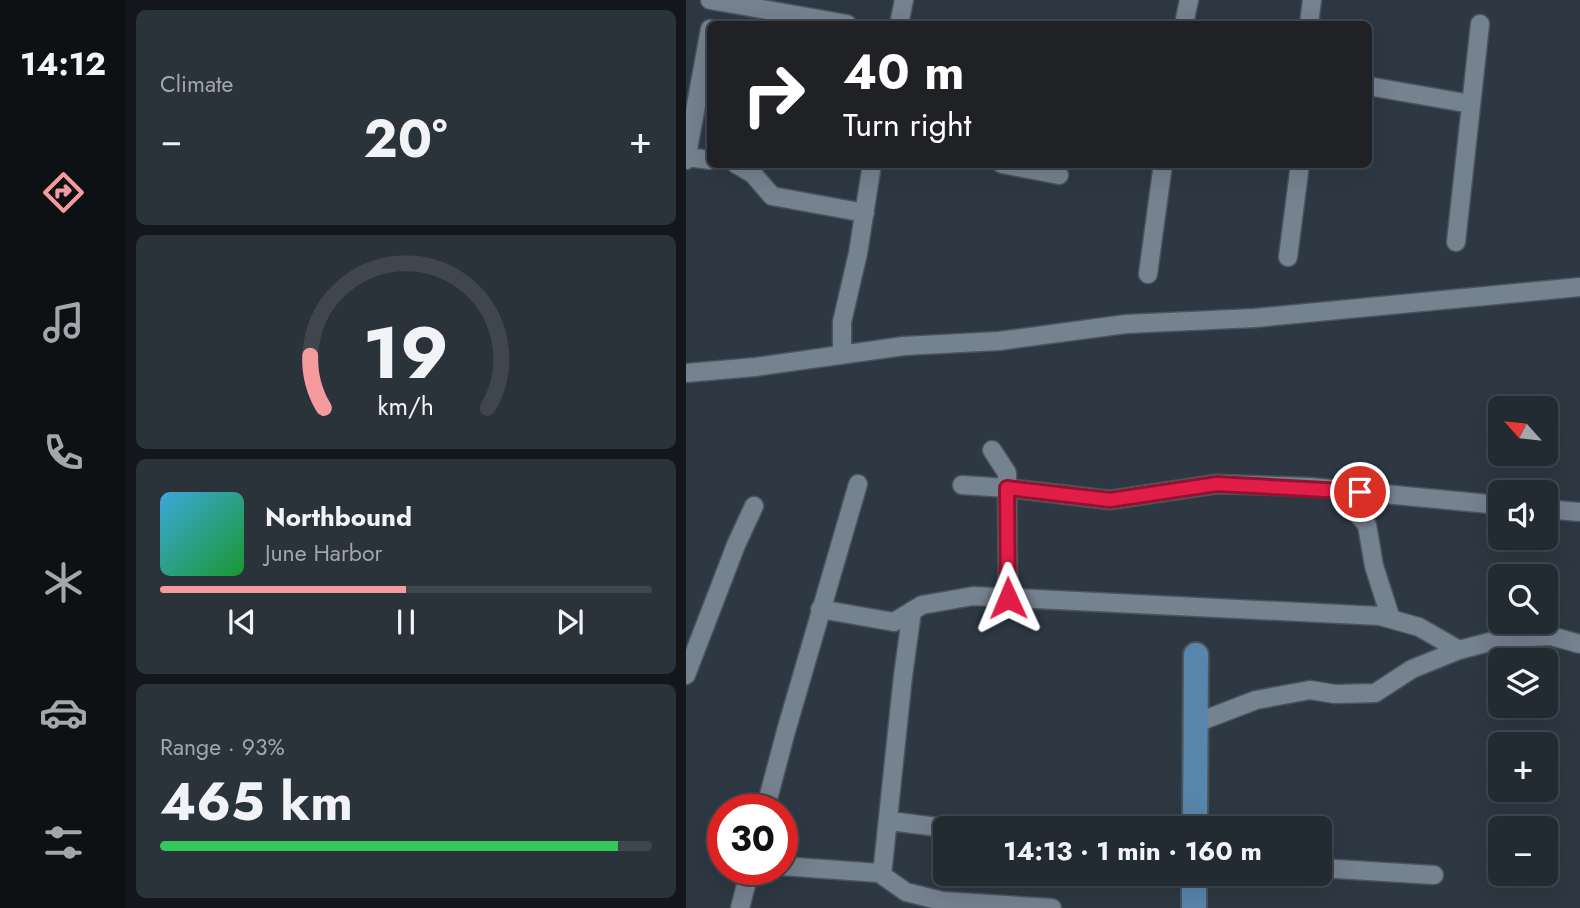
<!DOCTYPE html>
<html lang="en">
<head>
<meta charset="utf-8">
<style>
	:root { --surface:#222a32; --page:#2a323a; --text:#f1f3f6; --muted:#a2a7ac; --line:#3f464d; --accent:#f59b9e }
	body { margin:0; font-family:Jost,sans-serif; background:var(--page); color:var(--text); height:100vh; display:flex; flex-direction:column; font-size:26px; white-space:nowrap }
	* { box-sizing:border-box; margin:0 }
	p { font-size:23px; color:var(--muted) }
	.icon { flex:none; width:38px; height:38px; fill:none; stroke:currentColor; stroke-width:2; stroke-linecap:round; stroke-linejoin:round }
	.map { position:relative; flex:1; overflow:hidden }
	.side { display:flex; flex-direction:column; gap:10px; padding:10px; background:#13171c; width:560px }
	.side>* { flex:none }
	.guide { position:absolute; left:21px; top:21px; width:665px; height:147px; border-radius:10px; box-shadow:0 7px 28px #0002,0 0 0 2px var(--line); background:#202124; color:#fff; overflow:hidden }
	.needle { width:46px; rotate:297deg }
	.tools { position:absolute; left:802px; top:396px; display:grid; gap:14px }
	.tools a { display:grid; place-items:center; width:70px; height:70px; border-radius:10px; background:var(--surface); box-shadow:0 7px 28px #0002,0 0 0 2px var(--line); font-size:35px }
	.speed { position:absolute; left:21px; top:794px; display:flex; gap:14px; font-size:35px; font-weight:700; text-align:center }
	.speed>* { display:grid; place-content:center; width:91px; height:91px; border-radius:50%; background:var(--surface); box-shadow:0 7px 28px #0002,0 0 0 2px var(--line); line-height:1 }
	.speed .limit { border:10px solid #d22; background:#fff; color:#111 }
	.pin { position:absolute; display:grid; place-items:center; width:60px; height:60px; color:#fff; margin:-30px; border:4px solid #fff; border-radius:50%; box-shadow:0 2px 7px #0007 }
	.me { position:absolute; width:77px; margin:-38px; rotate:359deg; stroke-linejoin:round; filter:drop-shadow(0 0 5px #0008) }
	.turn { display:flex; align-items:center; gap:24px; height:147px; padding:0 21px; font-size:32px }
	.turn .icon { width:91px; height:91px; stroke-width:2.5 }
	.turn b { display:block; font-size:49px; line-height:60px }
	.big { font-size:52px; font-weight:700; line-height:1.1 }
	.side .widget { flex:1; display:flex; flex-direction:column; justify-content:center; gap:10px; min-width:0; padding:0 24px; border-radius:10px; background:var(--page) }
	.side .dial { align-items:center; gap:0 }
	.dial svg { height:182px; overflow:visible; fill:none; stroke:var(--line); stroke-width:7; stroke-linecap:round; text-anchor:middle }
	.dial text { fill:var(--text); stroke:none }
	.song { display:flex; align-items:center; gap:21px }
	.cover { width:84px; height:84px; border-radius:10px; background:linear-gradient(135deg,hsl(200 70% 55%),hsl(130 70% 35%)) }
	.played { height:7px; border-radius:4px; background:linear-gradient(90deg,var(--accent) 50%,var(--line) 50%) }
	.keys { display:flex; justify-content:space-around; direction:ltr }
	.heat { display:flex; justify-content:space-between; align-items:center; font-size:38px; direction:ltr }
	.charge { height:10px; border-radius:5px; background:linear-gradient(90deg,#34c759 93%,var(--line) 0) }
	.trip { position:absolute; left:247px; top:816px; width:399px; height:70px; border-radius:10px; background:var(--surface); box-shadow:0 7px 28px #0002,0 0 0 2px var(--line); font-weight:700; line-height:70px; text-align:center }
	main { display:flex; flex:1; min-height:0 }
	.tabs { display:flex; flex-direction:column; width:126px; justify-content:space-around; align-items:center; background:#0e1114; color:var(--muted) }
	.tabs .icon { width:49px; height:49px }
	.tabs .active { color:var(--accent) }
	.tabs b { font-size:32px; color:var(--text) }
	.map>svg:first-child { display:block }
</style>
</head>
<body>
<main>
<nav class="tabs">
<b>14:12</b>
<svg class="icon active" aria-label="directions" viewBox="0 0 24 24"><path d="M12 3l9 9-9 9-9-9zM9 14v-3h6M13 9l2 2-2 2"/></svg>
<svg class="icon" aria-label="music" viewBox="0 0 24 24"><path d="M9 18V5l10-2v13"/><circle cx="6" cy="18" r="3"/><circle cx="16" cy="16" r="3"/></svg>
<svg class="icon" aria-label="phone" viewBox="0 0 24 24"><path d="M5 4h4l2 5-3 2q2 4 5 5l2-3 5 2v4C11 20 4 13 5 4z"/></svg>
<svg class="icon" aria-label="climate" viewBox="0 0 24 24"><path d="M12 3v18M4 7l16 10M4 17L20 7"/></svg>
<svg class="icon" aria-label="car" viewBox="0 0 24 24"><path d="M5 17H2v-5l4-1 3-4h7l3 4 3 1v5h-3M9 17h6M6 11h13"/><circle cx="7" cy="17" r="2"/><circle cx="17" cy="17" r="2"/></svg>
<svg class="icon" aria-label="filters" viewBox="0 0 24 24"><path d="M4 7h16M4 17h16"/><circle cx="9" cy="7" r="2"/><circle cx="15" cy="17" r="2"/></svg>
</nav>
<section class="side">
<div class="widget"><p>Climate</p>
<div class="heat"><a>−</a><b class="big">20°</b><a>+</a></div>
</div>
<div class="widget dial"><svg viewBox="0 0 100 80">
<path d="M14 69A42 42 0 1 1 86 69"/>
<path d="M14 69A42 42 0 0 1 8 46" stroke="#f59b9e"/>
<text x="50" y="56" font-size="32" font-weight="700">19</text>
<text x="50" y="72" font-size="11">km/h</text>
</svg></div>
<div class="widget">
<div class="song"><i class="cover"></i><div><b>Northbound</b><p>June Harbor</p></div></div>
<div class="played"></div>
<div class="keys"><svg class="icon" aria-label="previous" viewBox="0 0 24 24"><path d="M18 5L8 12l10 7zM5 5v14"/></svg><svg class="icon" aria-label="pause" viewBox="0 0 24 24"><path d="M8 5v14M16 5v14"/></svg><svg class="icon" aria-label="next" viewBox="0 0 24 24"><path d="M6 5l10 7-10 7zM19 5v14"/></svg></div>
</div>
<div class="widget"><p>Range · 93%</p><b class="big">465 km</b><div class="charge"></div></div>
</section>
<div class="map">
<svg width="894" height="908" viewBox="0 0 894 908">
	<rect width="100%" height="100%" fill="#2d3843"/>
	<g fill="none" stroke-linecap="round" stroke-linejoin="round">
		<g stroke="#4b545d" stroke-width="21">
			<path id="street" d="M24,0L161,24
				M213,24L218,0
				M498,24L503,0
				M623,24L626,0
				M682,86L785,104
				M0,157L24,160
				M0,160L24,29
				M50,164L67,174L86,196L179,213
				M316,164L373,175
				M770,242L794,24
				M602,257L614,164
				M462,274L477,164
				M156,355V322L172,253L186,164
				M0,373L69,367L218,346L313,341L440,324L569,318L894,287
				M306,450L321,473L322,598
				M276,485L321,488L424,500L531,484L624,487L814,505
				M651,490L681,525L688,566L705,619
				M859,509L894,512
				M134,609L208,622L236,605L287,596L694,616L733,627L773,650
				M0,675L50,545L68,506
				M510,723L570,700L624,690L649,694L689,693L726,669L773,650L819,638L865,636L894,644
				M79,810L100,731L172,484
				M204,821L259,828
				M96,866L193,873L220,892L256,901L366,908
				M634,868L748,875
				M196,875L217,676L226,611
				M54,908L64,870"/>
		</g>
		<g stroke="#4b545d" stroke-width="28">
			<path id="secondary" d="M509,828L510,655
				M508,908V873"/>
		</g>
		<use href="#street" stroke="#75828f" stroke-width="18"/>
		<use href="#secondary" stroke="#5885ab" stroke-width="24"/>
	</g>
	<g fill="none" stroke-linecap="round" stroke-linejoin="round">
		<g stroke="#92132f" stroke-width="18">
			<path id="route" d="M322,598L321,488L424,500L531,484L674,492"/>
		</g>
		<use href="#route" stroke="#e11d48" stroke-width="12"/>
	</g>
</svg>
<div class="tools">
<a><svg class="needle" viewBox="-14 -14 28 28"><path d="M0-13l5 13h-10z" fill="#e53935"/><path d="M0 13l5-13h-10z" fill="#a2a7ac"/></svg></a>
<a><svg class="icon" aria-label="sound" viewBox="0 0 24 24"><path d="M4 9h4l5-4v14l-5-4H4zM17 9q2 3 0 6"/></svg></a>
<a><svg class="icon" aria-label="search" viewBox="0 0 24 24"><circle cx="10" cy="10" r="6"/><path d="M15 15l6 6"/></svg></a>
<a><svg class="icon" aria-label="layers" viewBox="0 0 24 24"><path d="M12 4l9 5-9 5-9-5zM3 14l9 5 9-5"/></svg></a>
<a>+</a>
<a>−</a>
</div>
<div class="speed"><div class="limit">30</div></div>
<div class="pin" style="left:674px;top:492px;background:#d93025"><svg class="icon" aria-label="arrive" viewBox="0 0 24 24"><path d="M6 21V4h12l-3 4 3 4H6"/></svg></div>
<svg class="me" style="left:322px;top:598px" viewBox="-20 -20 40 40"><path d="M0-17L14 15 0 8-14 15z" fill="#e11d48" stroke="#fff" stroke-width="4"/></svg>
<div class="trip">14:13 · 1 min · 160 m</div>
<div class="guide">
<div class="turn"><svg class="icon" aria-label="right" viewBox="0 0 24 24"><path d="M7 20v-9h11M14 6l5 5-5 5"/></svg><div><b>40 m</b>Turn right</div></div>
</div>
</div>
</main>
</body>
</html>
